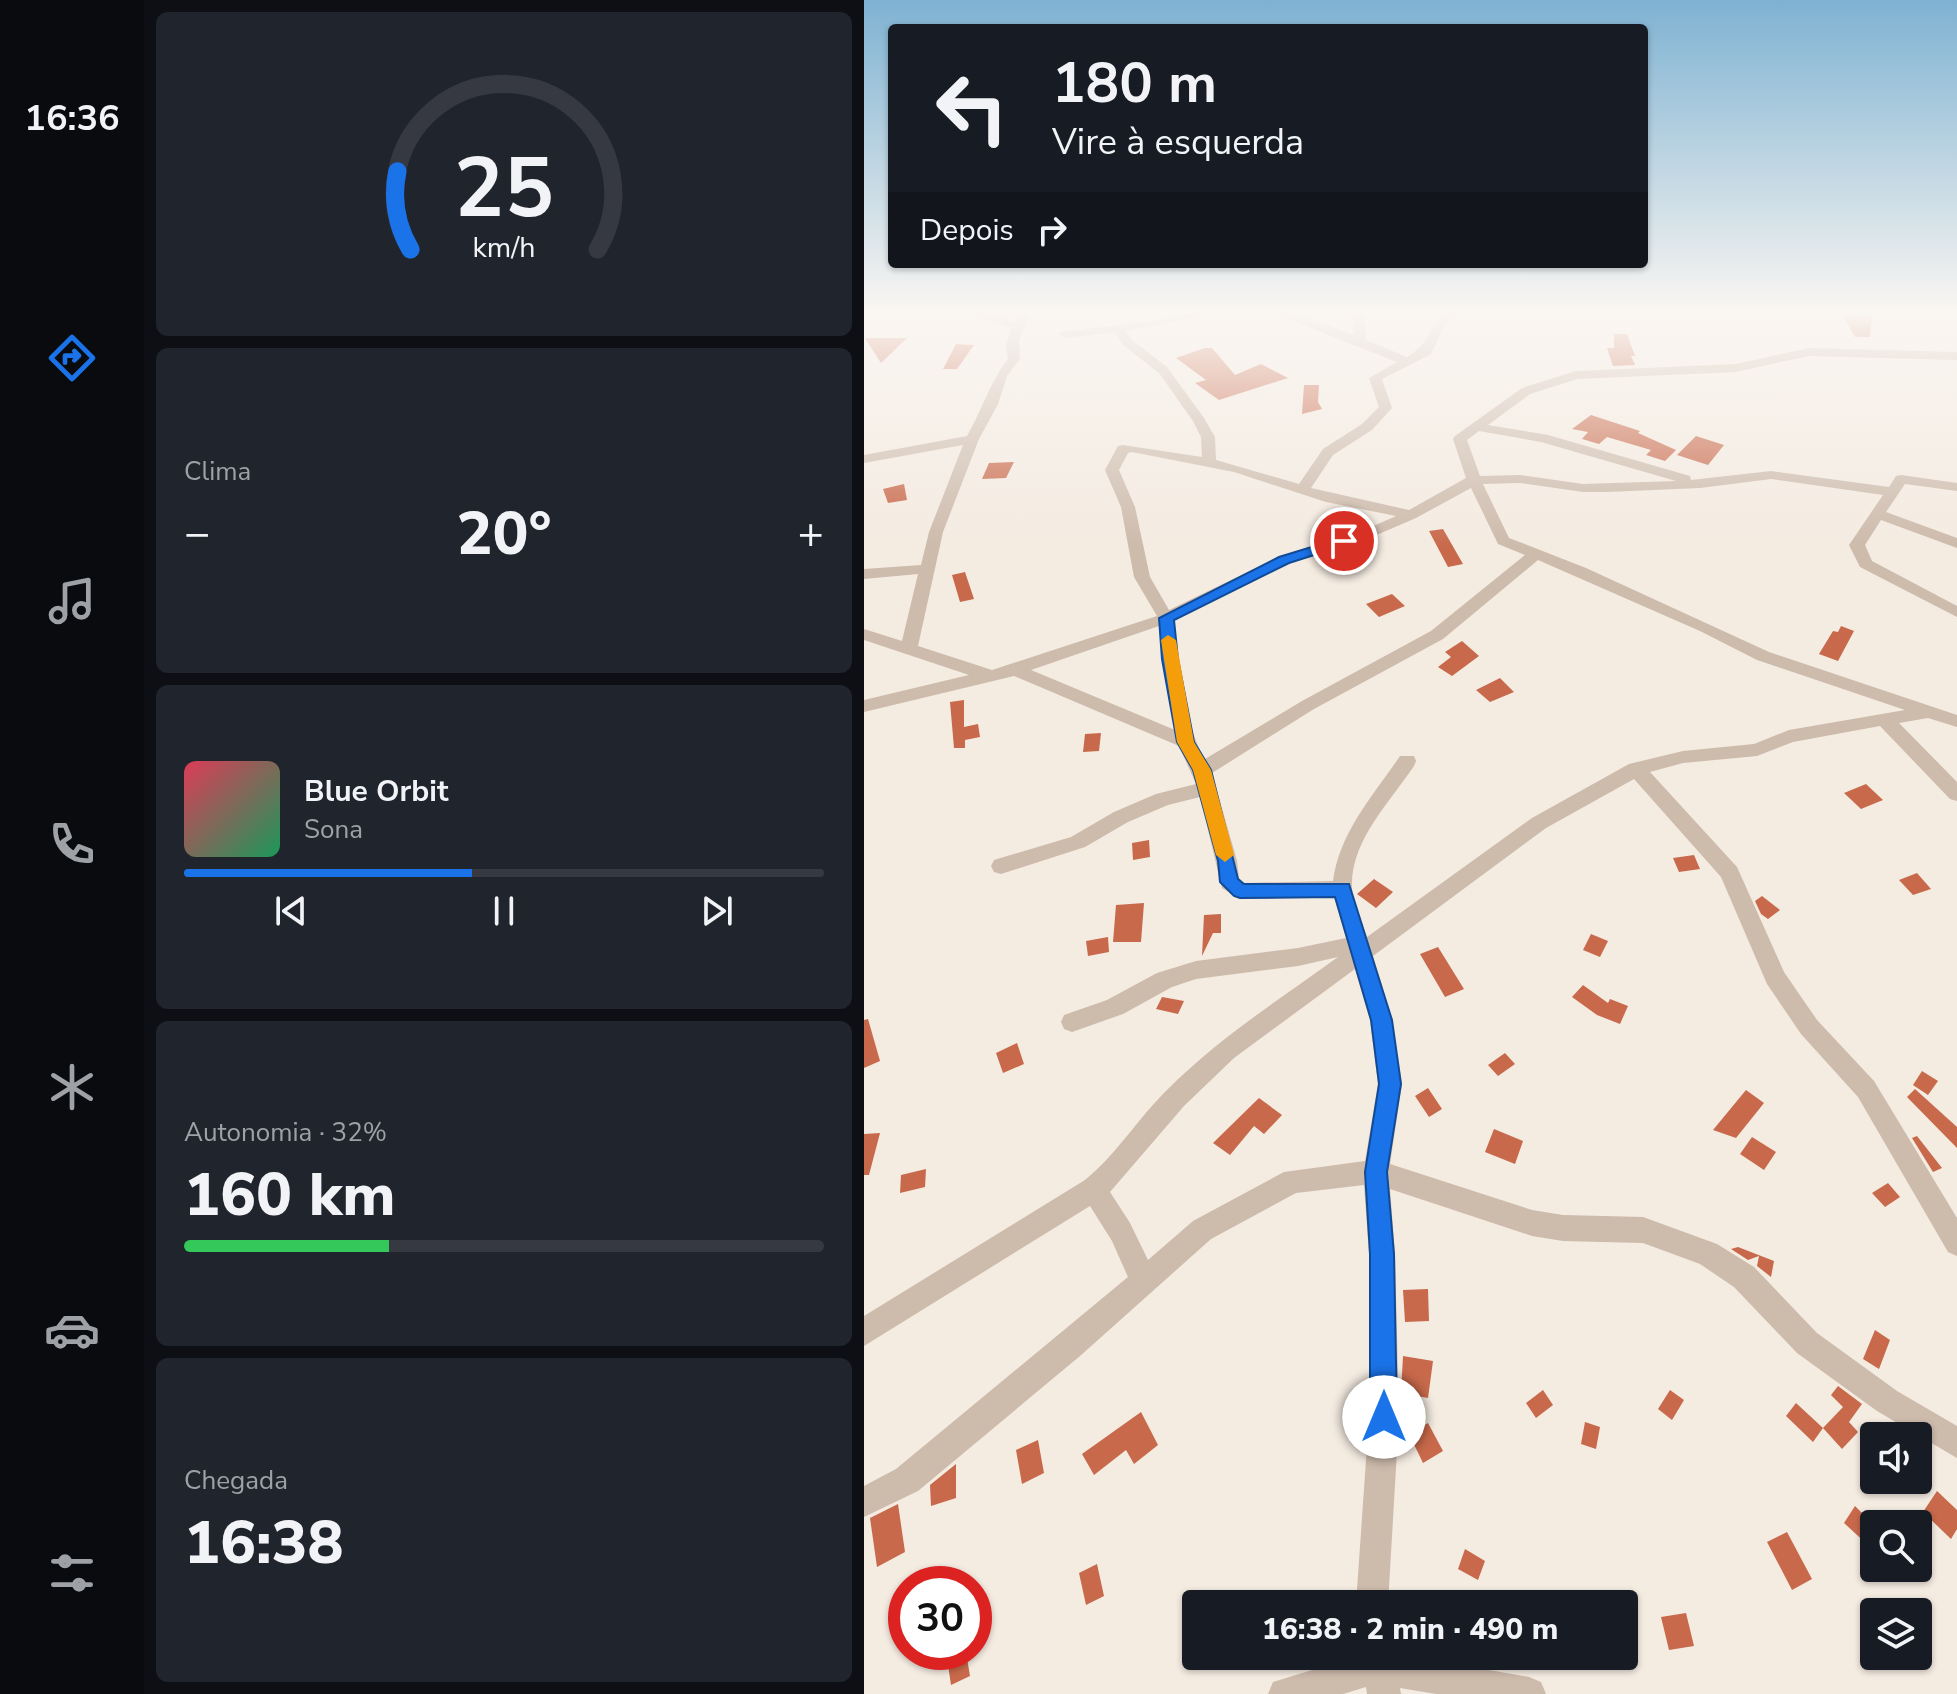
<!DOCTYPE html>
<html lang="pt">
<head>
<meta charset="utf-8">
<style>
	:root { --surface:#171b24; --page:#20242c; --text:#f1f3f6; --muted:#9ea1a6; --line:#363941; --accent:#1a73e8 }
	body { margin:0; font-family:"Nunito Sans",sans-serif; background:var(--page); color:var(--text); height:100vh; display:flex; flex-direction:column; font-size:30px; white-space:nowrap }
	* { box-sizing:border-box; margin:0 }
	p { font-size:26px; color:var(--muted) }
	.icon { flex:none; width:44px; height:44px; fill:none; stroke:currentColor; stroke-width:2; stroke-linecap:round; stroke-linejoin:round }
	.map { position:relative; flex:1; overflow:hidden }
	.side { display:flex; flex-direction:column; gap:12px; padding:12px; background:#0d0f14; width:720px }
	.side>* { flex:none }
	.top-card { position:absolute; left:24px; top:24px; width:760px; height:244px; border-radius:8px; box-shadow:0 2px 6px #0004; background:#171b24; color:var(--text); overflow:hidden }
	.tools { position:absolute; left:996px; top:1422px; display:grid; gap:16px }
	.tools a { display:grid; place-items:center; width:72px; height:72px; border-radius:8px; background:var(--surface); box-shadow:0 2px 6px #0004; font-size:40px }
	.speed { position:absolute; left:24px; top:1566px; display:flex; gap:16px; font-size:40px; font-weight:700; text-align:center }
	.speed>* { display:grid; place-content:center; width:104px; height:104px; border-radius:50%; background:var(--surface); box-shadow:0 2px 6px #0004; line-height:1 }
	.speed .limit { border:12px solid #d22; background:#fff; color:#111 }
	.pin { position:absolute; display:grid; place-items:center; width:68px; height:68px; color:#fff; margin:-34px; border:4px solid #fff; border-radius:50%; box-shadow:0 2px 8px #0007 }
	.me { position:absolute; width:88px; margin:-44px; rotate:0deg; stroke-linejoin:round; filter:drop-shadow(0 0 6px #0008) }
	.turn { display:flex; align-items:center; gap:28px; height:168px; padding:0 32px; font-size:36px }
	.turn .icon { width:104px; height:104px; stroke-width:2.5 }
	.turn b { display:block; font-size:56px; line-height:68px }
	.then { display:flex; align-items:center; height:76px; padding:0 32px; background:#0003; gap:16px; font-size:30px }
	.big { font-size:60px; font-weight:800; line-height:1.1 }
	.side .widget { flex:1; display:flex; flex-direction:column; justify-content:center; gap:12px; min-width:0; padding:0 28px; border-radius:12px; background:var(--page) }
	.side .dial { align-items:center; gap:0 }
	.dial svg { height:208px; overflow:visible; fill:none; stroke:var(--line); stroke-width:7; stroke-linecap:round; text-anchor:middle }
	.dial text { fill:var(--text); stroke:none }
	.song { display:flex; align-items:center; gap:24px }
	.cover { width:96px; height:96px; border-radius:12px; background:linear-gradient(135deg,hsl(350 70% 55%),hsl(150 70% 35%)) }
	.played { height:8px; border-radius:4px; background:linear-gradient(90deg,var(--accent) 45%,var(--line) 45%) }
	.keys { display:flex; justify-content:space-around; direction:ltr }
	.heat { display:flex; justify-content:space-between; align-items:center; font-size:44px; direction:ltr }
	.charge { height:12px; border-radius:6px; background:linear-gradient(90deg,#34c759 32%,var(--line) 0) }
	.trip { position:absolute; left:318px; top:1590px; width:456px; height:80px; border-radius:8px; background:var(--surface); box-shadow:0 2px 6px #0004; font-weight:800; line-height:80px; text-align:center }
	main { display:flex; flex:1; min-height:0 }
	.tab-bar { display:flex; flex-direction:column; width:144px; justify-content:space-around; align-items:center; background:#090b0e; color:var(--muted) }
	.tab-bar .icon { width:56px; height:56px }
	.tab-bar .active { color:var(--accent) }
	.tab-bar b { font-size:36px; color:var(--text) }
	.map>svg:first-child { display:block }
</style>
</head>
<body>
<main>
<nav class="tab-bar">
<b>16:36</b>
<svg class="icon active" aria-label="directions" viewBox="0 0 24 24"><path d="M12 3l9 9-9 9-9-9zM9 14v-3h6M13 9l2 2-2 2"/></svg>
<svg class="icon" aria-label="music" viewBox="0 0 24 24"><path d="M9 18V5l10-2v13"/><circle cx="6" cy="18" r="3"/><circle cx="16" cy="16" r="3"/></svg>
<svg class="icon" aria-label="phone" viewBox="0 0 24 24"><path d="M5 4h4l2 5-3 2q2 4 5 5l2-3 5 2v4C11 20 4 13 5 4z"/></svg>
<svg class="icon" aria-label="climate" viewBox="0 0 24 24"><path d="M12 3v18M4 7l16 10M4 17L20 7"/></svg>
<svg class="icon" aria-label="car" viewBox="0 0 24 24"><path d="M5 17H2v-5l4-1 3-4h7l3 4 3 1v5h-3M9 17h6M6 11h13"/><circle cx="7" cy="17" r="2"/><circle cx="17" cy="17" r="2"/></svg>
<svg class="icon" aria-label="filters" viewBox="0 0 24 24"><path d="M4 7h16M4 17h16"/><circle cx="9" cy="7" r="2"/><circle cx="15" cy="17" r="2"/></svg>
</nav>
<section class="side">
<div class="widget dial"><svg viewBox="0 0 100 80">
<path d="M14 69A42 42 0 1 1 86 69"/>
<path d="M14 69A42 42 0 0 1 9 39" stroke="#1a73e8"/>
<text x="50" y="56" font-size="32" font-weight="700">25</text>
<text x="50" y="72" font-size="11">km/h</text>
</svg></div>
<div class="widget"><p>Clima</p>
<div class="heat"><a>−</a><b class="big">20°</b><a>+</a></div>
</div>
<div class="widget">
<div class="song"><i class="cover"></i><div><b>Blue Orbit</b><p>Sona</p></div></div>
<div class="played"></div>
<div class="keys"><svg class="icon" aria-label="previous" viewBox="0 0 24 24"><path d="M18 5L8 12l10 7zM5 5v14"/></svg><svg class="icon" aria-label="pause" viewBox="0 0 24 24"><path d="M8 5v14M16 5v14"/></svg><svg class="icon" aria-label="next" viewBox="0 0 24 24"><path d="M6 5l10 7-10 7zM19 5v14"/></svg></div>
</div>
<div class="widget"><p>Autonomia · 32%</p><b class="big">160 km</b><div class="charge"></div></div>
<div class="widget"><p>Chegada</p><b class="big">16:38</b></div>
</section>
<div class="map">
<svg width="1093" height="1694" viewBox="0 0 1093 1694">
	<rect width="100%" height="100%" fill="#f4ebe1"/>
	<path fill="#c8694b" d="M977,313L1008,317L1006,337H991Z
		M750,334H763L771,356H767L771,365L749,366L743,348H750Z
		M1,338H43L17,363Z
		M92,344L110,345L93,369H79Z
		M341,348H348L371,375L397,364L424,378L355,400L331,383L342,380L312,358Z
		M440,385H455L454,402L458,409L438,414Z
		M727,415L776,431L774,433L812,450L801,461L782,455L787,450L743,437L735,444L718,439L724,432L708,429Z
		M832,436L860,445L844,465L813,455Z
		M150,462L142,478L118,479L125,463Z
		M40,484L43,500L24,503L19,489Z
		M579,529L599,564L584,567L565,531Z
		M101,572L110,599L96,602L88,575Z
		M528,594L541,606L515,617L502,604Z
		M977,626L990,631L974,661L955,654L969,631L974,632Z
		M598,641L615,656L588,676L574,667L587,657L581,652Z
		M636,678L650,692L626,702L612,690Z
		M100,700V727L114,724L116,737L101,740V748H90L86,702Z
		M237,733L235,751L219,752L221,734Z
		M1002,784L1019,800L997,809L980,793Z
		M285,840L286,857L269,860L268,843Z
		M830,855L836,869L815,872L809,858Z
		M1053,873L1067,889L1049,895L1035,880Z
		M510,879L529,892L512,908L493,894Z
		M898,896L916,910L904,919L897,914L891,901Z
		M280,903L277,942H249L252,905Z
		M357,914V933H349L338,956L340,915Z
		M727,934L744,941L736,957L719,950Z
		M244,937L245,952L224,956L222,941Z
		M574,947L600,989L581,997L556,954Z
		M719,985L744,1003L746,999L764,1006L756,1024L733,1015L708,997Z
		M298,997L320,1001L314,1014L292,1009Z
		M4,1019L16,1061L0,1068V1020Z
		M153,1043L160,1064L139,1073L132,1053Z
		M641,1053L651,1064L634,1076L624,1065Z
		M1058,1071L1074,1081L1064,1095L1049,1085Z
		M564,1088L578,1109L565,1117L551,1096Z
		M1051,1089L1093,1127V1148L1043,1097Z
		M882,1090L900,1103L872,1138L849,1130Z
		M395,1098L418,1115L400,1134L390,1126L366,1155L349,1143Z
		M630,1129L659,1141L651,1164L621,1152Z
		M16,1133L5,1175H0V1134Z
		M1053,1136L1078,1168L1069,1172L1048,1138Z
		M888,1137L912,1152L900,1170L876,1154Z
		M62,1169L61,1187L36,1193L37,1175Z
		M1024,1183L1036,1197L1021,1207L1008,1193Z
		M874,1247L910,1261L907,1277L893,1266L895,1256L884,1260L867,1249Z
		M564,1289L565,1321L541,1322L539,1290Z
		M1011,1330L1026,1340L1015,1369L999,1359Z
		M539,1356L569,1361L564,1398L537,1393Z
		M974,1386L998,1404L985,1422L994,1432L978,1449L959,1428L979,1407L967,1395Z
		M679,1390L689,1405L672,1418L662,1403Z
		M806,1390L820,1400L808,1420L794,1409Z
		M932,1403L959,1428L949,1442L922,1416Z
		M277,1412L294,1445L270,1464L262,1450L230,1475L218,1454Z
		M721,1422L736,1427L732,1449L717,1444Z
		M564,1423L579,1451L559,1463L545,1434Z
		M174,1440L180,1473L158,1484L152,1450Z
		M92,1464V1498L67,1506L66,1485Z
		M1073,1491L1093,1510V1529L1087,1539L1059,1512Z
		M34,1504L41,1552L13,1567L6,1518Z
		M991,1506L1010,1525V1537L1005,1546L980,1523Z
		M923,1532L948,1579L928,1590L903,1542Z
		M601,1549L621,1561L614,1580L594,1569Z
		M233,1564L240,1596L222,1605L215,1573Z
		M822,1613L830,1646L805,1650L797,1617Z
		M82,1652H102L106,1676L87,1685Z"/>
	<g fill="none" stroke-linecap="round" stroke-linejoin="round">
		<path fill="#cdbbac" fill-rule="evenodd" d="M107,310H119L150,322L157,310H169L155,340L156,359L143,376L134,404L115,439L79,532L54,646L128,670L293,616L270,577L257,507L241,470L254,446L259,445L338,457L337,437L329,421L295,373L259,345L251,332L201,338L195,334L197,332L290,321L343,310H366L262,331L268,340L303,367L340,418L351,437L352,460L435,484L459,449L498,424L515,407L505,378L533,362L401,310L429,313L490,335L488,310H500L502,340L543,357C563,346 567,327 581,310H593L580,326L567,354L518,379L528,408L508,430L469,455L447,488L545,510L602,478L589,439L591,436L658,388L712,371L872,364L945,348L1093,352V360L945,356L872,372L713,379L666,394L624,425L684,435L826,476L827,480L907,471L1025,487L1032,476L1037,475L1093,483V491L1041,484L1022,512L1093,538V548L1017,520L1001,545L1008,561L1093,606V617L996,567L985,545L1019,495L907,479L836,488L743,492H719L656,483L619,484L645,538L722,568L905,652L1093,715V727L1064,718L1035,723L1093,782V801L1086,799L1016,726L929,742L893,756L819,763L786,772L873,867L920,972L953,1020L1010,1081L1093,1218V1256L1084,1252L994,1097L937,1034L903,984L857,877L770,779L682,828L509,956L528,1020L538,1084L526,1164L668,1210L699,1215L779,1217L853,1244L890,1267L953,1333L1033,1391L1093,1426V1458L1013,1411L933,1353L870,1287L836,1264L779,1243L699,1241L668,1236L526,1189L531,1254L535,1417L524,1604H492L505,1417V1254L500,1185L432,1193L347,1239L216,1356L54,1491L0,1517V1486L32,1469L264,1277L248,1241L226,1206L0,1346V1316L221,1180C253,1154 274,1118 304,1089C355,1038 416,999 474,957L434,966L332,979L308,987L259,1014L208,1032L200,1029L197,1022L200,1015L243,1000L293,973L332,961L434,948L482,938L470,897L376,899L358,888L336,797L304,805L264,822L221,847L137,874L130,872L127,866L130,860L207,837L250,812L292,794L332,784L315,746L150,676L0,712V700L105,675L0,640V629L38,641L54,574L0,579V569L57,565L65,532L99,445L0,463V455L103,436C118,410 126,382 144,359L142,347L147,328L114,317ZM615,431L677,442L812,481L719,484L656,475L616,476L603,440ZM268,452L370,472L462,502L532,516L498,531L415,557L305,610L286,577L271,507L255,470L264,453ZM607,488L634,544L661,555L567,631L438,701L341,759C318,720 315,665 310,620L425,563L508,537L552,518ZM674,560L836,631L893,660L1041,710L925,730L890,744L819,751L765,764L668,818L503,937C498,922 489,904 488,888C486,841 526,802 550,766L552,761L550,756H536C509,796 476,831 469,881L380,883L375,878L373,861L348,773L450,709L579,639ZM295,626L311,730L167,670ZM491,969L506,1020L514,1084L501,1161L420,1172L329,1221L284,1260L266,1223L246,1192L320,1106L370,1058Z
			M494,1656H546L665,1677L677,1682L682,1694H572L536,1688L537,1694H503L502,1687L479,1694H404L409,1682Z"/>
	</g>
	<linearGradient id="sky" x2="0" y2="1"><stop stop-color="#7eb2d2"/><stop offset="0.57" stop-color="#faf6f2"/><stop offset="1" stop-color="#faf6f2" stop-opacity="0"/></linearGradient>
	<rect width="1093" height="547" fill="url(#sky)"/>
	<path fill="#1a73e8" stroke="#114b97" stroke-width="2" d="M480,537L487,541L485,544L425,563L310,620L314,659L330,742L347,770L374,879L380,884H485L528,1020L537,1084L523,1172L530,1254L533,1417L529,1426L520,1430L510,1426L506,1417V1254L501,1172L515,1084L507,1020L471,897L376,898L370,896L356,882L354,861L329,770L313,742L298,659L295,618L415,557Z"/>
	<path fill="#f59e0b" d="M304,635L312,640L330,742L347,770L370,855L361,862L352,855L329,770L313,742L297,640Z"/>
</svg>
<div class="tools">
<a><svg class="icon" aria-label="sound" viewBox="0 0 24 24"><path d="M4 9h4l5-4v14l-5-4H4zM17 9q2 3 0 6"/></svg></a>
<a><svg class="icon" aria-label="search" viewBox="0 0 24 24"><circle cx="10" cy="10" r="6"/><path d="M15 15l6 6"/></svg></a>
<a><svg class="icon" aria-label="layers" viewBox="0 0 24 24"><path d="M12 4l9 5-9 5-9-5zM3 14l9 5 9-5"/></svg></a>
</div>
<div class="speed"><div class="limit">30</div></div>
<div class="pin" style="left:480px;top:541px;background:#d93025"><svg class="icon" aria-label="arrive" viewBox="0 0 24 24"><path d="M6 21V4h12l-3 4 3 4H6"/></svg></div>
<svg class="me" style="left:520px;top:1417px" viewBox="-20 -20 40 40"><circle r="19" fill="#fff"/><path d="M0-13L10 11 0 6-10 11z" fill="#1a73e8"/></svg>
<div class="trip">16:38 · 2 min · 490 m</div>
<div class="top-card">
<div class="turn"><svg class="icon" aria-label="left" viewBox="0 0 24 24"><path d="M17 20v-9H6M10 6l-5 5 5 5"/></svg><div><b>180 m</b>Vire à esquerda</div></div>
<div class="then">Depois<svg class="icon" aria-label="right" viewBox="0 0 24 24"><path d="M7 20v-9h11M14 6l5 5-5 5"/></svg></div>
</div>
</div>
</main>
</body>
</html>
